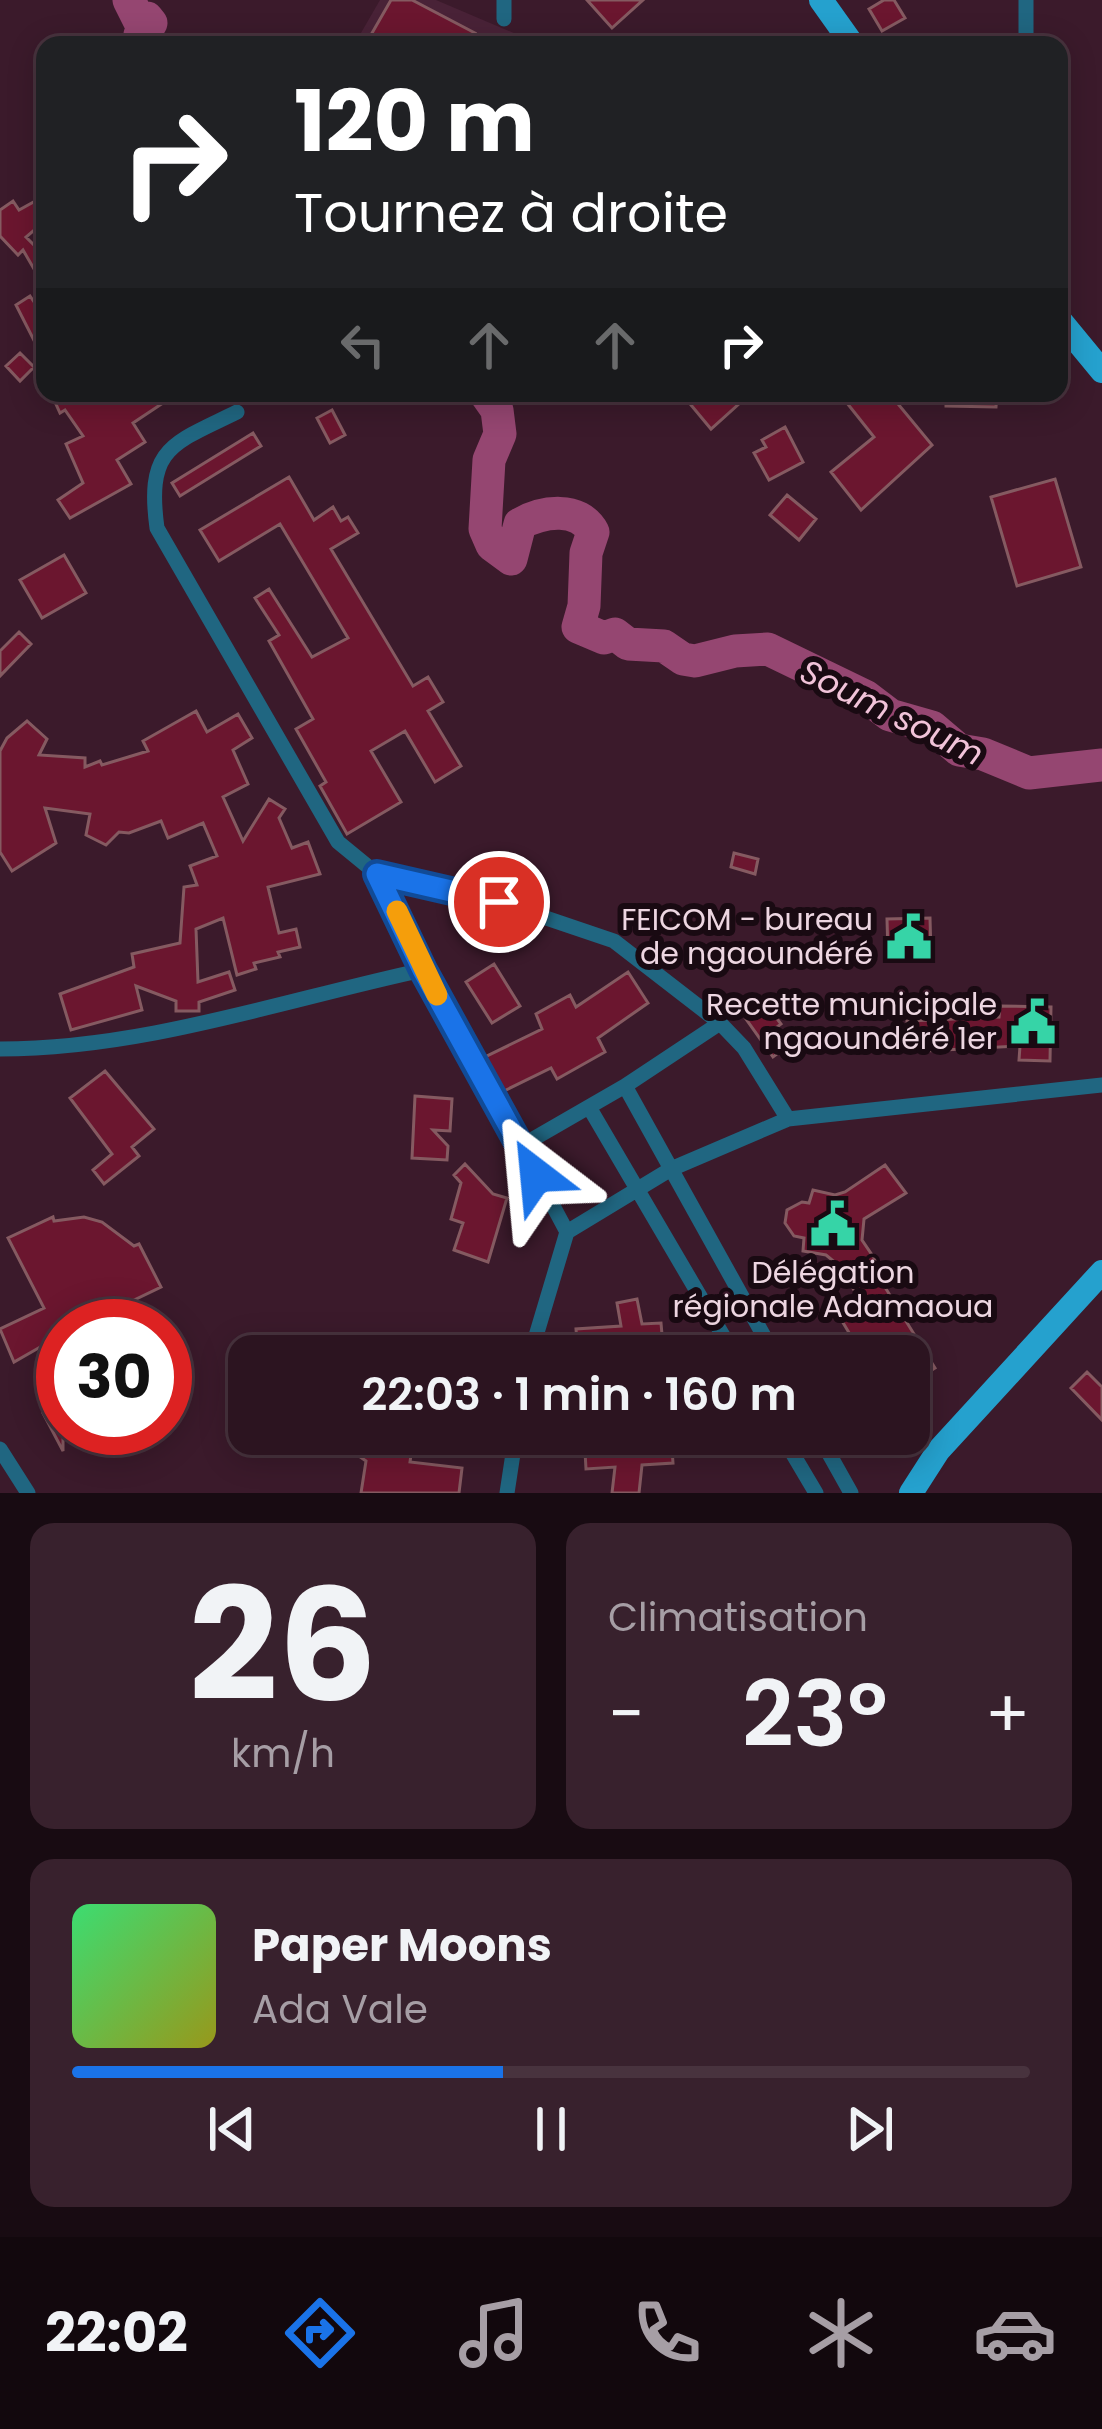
<!DOCTYPE html>
<html lang="fr">
<head>
<meta charset="utf-8">
<style>
	:root { --surface:#2c1420; --page:#38212d; --text:#f1f3f6; --muted:#a69ea5; --line:#48333e; --accent:#1a73e8 }
	body { margin:0; font-family:Poppins,sans-serif; background:var(--page); color:var(--text); height:100vh; display:flex; flex-direction:column; font-size:45px; white-space:nowrap }
	* { box-sizing:border-box; margin:0 }
	p { font-size:39px; color:var(--muted) }
	.icon { flex:none; width:66px; height:66px; fill:none; stroke:currentColor; stroke-width:2; stroke-linecap:round; stroke-linejoin:round }
	.map { position:relative; height:1493px; overflow:hidden }
	.details { display:flex; flex-direction:column; gap:30px; padding:30px; background:#180b12; flex:1 }
	.details>* { flex:none }
	.guide { position:absolute; left:36px; top:36px; width:1032px; height:366px; border-radius:24px; box-shadow:0 6px 30px #0003,0 0 0 3px var(--line); background:#202124; color:#fff; overflow:hidden }
	.speed { position:absolute; left:36px; top:1299px; display:flex; gap:24px; font-size:60px; font-weight:700; text-align:center }
	.speed>* { display:grid; place-content:center; width:156px; height:156px; border-radius:50%; background:var(--surface); box-shadow:0 6px 30px #0003,0 0 0 3px var(--line); line-height:1 }
	.speed .limit { border:18px solid #d22; background:#fff; color:#111 }
	.pin { position:absolute; display:grid; place-items:center; width:102px; height:102px; color:#fff; margin:-51px; border:6px solid #fff; border-radius:50%; box-shadow:0 3px 12px #0007 }
	.me { position:absolute; width:132px; margin:-66px; rotate:331deg; stroke-linejoin:round; filter:drop-shadow(0 0 9px #0008) }
	.turn { display:flex; align-items:center; gap:42px; height:252px; padding:0 60px; font-size:54px }
	.turn .icon { width:156px; height:156px; stroke-width:2.5 }
	.turn b { display:block; font-size:84px; line-height:102px }
	.lanes { display:flex; align-items:center; height:114px; padding:0 60px; background:#0003; justify-content:center; gap:60px; direction:ltr }
	.lanes .off { opacity:.35 }
	.big { font-size:90px; font-weight:600; line-height:1.1 }
	.details .tile { flex:1; display:flex; flex-direction:column; justify-content:center; gap:18px; min-width:0; padding:0 42px; border-radius:24px; background:var(--page) }
	.details .dial { align-items:center; gap:0 }
	.dial b { font-size:156px; line-height:1 }
	.song { display:flex; align-items:center; gap:36px }
	.cover { width:144px; height:144px; border-radius:18px; background:linear-gradient(135deg,hsl(140 70% 55%),hsl(60 70% 35%)) }
	.played { height:12px; border-radius:6px; background:linear-gradient(90deg,var(--accent) 45%,var(--line) 45%) }
	.keys { display:flex; justify-content:space-around; direction:ltr }
	.heat { display:flex; justify-content:space-between; align-items:center; font-size:66px; direction:ltr }
	.details .tiles { flex:1; display:grid; gap:30px; grid-template-columns:1fr 1fr }
	.tile:last-child { grid-column:span 2 }
	.trip { position:absolute; left:228px; top:1335px; width:702px; height:120px; border-radius:24px; background:var(--surface); box-shadow:0 6px 30px #0003,0 0 0 3px var(--line); font-weight:600; line-height:120px; text-align:center }
	.dock { display:flex; height:192px; justify-content:space-around; align-items:center; background:#12080d; color:var(--muted) }
	.dock .icon { width:84px; height:84px }
	.dock .on { color:var(--accent) }
	.dock b { font-size:54px; color:var(--text) }
	.map>svg:first-child { display:block }
</style>
</head>
<body>
<div class="map">
<svg width="1102" height="1493" viewBox="0 0 1102 1493">
	<rect width="100%" height="100%" fill="#3b1a2b"/>
	<path fill="#492237" d="M380,0H436L535,42L354,45Z"/>
	<g fill="none" stroke-linecap="round" stroke-linejoin="round">
		<path stroke="#954671" stroke-width="33" d="M129,0L139,20L147,18L151,23L140,35L141,45
			M485,393L497,410L500,434L489,460L485,529L492,545L511,559L520,524C543,511 579,506 593,532L586,553L584,606L578,627L604,638L615,634L628,644L664,646L683,659L695,661L735,651L768,649L865,696L890,715L932,727L959,750L983,754L1029,773L1102,765"/>
	</g>
	<path fill="#6b162f" stroke="#855a61" stroke-width="3" d="M391,0H412L475,33L468,45H378L368,40Z
		M587,0H643L612,28Z
		M884,0H894L905,18L882,31L869,9Z
		M39,199L45,221L26,237L45,256V288L23,250L18,255L0,236V210L13,201L19,210Z
		M30,296L45,318V362L16,305Z
		M20,353L34,367L20,381L6,366Z
		M51,393H178L133,423L145,442L117,460L131,484L70,518L58,500L83,483L66,444L83,436L65,410L60,413Z
		M681,393H751L711,429Z
		M839,393H889L932,445L861,510L831,472L874,437Z
		M946,393H997L996,407L946,406Z
		M332,410L345,435L330,443L317,418Z
		M785,427L803,462L769,480L754,453L766,447L762,440Z
		M253,433L261,446L180,496L172,483Z
		M289,477L314,520L333,507L341,521L348,517L358,533L331,549L413,686L428,677L443,702L428,711L461,766L435,782L405,731L371,751L401,802L347,834L320,786L326,782L296,729L313,719L269,641L279,635L255,598L269,589L312,657L348,638L280,524L219,561L200,530Z
		M1055,479L1081,567L1017,586L991,497Z
		M787,495L816,519L799,540L770,515Z
		M64,555L86,593L42,618L20,580Z
		M19,632L31,644L0,676V651Z
		M196,711L207,732L238,714L252,738L233,750L248,784L223,797L243,841L269,799L285,809L279,818L292,848L308,842L320,874L268,887L279,933L296,929L300,947L278,952L280,957L254,963L256,969L237,975L223,918L196,929L198,982L229,972L235,990L199,1002V1011H176V1001L136,986L142,1010L71,1030L60,994L134,967L132,954L180,943L184,887L197,885L190,866L217,856L203,823L168,838L161,821L129,833L119,832L106,845L86,835L90,814L45,808L56,843L12,871L0,852V751L7,738L27,721L47,739L39,755L85,758V767L100,761L102,765L148,751L143,741Z
		M734,853L758,859L755,874L731,867Z
		M930,918L931,954H921V959H901L900,954H888L887,919Z
		M494,964L520,1006L492,1023L466,982Z
		M628,972L648,1003L598,1038L605,1052L557,1079L551,1068L504,1091L485,1057L542,1029L536,1014L570,995L576,1007Z
		M761,997L781,1024L773,1030L785,1048L773,1057L741,1012Z
		M1000,1006L1051,1007L1050,1061L1019,1060L1020,1046L908,1052L907,1021L999,1017Z
		M105,1071L154,1129L132,1147L139,1156L104,1184L93,1170L112,1154L70,1098Z
		M415,1096L452,1099L450,1131L433,1130L448,1146L447,1160L412,1158Z
		M465,1164L493,1194L507,1198L488,1262L454,1250L463,1223L451,1219L461,1183L454,1175Z
		M885,1165L906,1193L864,1219L862,1240L889,1280L883,1284L935,1368L909,1384V1356H863L842,1321L865,1307L837,1264L826,1255L803,1251L804,1238L794,1236L785,1223L787,1210L802,1202L809,1203L813,1190L835,1195L845,1192Z
		M53,1217L54,1221L84,1217L102,1222L134,1246L139,1244L161,1287L80,1326H63V1334L14,1362L0,1329L44,1308L8,1238Z
		M637,1299L642,1324L661,1323L663,1346L599,1351V1356H578L576,1329L621,1326L617,1303Z
		M1087,1372L1102,1387V1420L1071,1388Z
		M63,1402V1451L43,1413Z
		M396,1434H414L410,1462L462,1468L459,1493H361L366,1461L346,1447L394,1452Z
		M584,1434H605L606,1444L646,1441L645,1434H671L673,1463L642,1465L639,1493H612L615,1467L586,1469Z"/>
	<g fill="none" stroke-linecap="round" stroke-linejoin="round">
		<path stroke="#206681" stroke-width="15" d="M504,0V19
			M1026,45V0
			M237,412C172,444 146,447 157,528L338,842L377,874L423,970
			M377,874L499,902L614,941L720,1023
			M0,1049C143,1049 284,1000 423,970L521,1146
			M625,1086L775,1356
			M589,1107L735,1356
			M567,1232L521,1146L625,1086L720,1023L744,1048L788,1119
			M530,1356L567,1232L671,1169L788,1119L1102,1085
			M781,1434L816,1493
			M818,1434L851,1493
			M0,1449L28,1493
			M507,1493L516,1434"/>
		<path stroke="#25a1ce" stroke-width="24" d="M821,0L853,45
			M1059,319L1102,371
			M911,1493L938,1451L1102,1272"/>
	</g>
	<g fill="none" stroke-linecap="round" stroke-linejoin="round">
		<g stroke="#114b97" stroke-width="30">
			<path id="route" d="M499,902L377,874L423,970L536,1175"/>
		</g>
		<use href="#route" stroke="#1a73e8" stroke-width="21"/>
		<path stroke="#f59e0b" stroke-width="21" d="M397,911L437,995"/>
	</g>
	<defs>
		<g id="civic-bare" transform="scale(3.6)"><path d="M-.6-6.5H3V-4.5H.6V-3L4-1V1h2V6H-6V1h2V-1L-.6-3ZM-1.2 2.5V6h2.4V2.5Z" fill="#36d4a7" stroke="#190a12" stroke-width="2.5" paint-order="stroke"/></g>
	</defs>
	<g fill-rule="evenodd">
		<use href="#civic-bare" x="909" y="937"/>
		<use href="#civic-bare" x="1033" y="1022"/>
		<use href="#civic-bare" x="833" y="1224"/>
	</g>
	<g text-anchor="middle" stroke-width="12" stroke-linejoin="round" paint-order="stroke">
		<g font-size="30" fill="#edd6e1" stroke="#190a12" text-anchor="end">
			<text x="873" y="930">FEICOM - bureau<tspan x="873" dy="34">de ngaoundéré</tspan></text>
			<text x="997" y="1015">Recette municipale<tspan x="997" dy="34">ngaoundéré 1er</tspan></text>
			<text x="833" y="1283" text-anchor="middle">Délégation<tspan x="833" dy="34">régionale Adamaoua</tspan></text>
		</g>
		<g font-size="33" font-style="italic" fill="#f1c3d9" stroke="#190a12">
			<text transform="translate(892 712) rotate(26)" y="12">Soum soum</text>
		</g>
	</g>
</svg>
<div class="speed"><div class="limit">30</div></div>
<div class="pin" style="left:499px;top:902px;background:#d93025"><svg class="icon" aria-label="arrive" viewBox="0 0 24 24"><path d="M6 21V4h12l-3 4 3 4H6"/></svg></div>
<svg class="me" style="left:536px;top:1175px" viewBox="-20 -20 40 40"><path d="M0-17L14 15 0 8-14 15z" fill="#1a73e8" stroke="#fff" stroke-width="4"/></svg>
<div class="trip">22:03 · 1 min · 160 m</div>
<div class="guide">
<div class="turn"><svg class="icon" aria-label="right" viewBox="0 0 24 24"><path d="M7 20v-9h11M14 6l5 5-5 5"/></svg><div><b>120 m</b>Tournez à droite</div></div>
<div class="lanes"><svg class="icon off" aria-label="left" viewBox="0 0 24 24"><path d="M17 20v-9H6M10 6l-5 5 5 5"/></svg><svg class="icon off" aria-label="ahead" viewBox="0 0 24 24"><path d="M12 20V5M6 11l6-6 6 6"/></svg><svg class="icon off" aria-label="ahead" viewBox="0 0 24 24"><path d="M12 20V5M6 11l6-6 6 6"/></svg><svg class="icon" aria-label="right" viewBox="0 0 24 24"><path d="M7 20v-9h11M14 6l5 5-5 5"/></svg></div>
</div>
</div>
<section class="details">
<div class="tiles">
<div class="tile dial"><b>26</b><p>km/h</p></div>
<div class="tile"><p>Climatisation</p>
<div class="heat"><a>−</a><b class="big">23°</b><a>+</a></div>
</div>
<div class="tile">
<div class="song"><i class="cover"></i><div><b>Paper Moons</b><p>Ada Vale</p></div></div>
<div class="played"></div>
<div class="keys"><svg class="icon" aria-label="previous" viewBox="0 0 24 24"><path d="M18 5L8 12l10 7zM5 5v14"/></svg><svg class="icon" aria-label="pause" viewBox="0 0 24 24"><path d="M8 5v14M16 5v14"/></svg><svg class="icon" aria-label="next" viewBox="0 0 24 24"><path d="M6 5l10 7-10 7zM19 5v14"/></svg></div>
</div>
</div>
</section>
<nav class="dock">
<b>22:02</b>
<svg class="icon on" aria-label="directions" viewBox="0 0 24 24"><path d="M12 3l9 9-9 9-9-9zM9 14v-3h6M13 9l2 2-2 2"/></svg>
<svg class="icon" aria-label="music" viewBox="0 0 24 24"><path d="M9 18V5l10-2v13"/><circle cx="6" cy="18" r="3"/><circle cx="16" cy="16" r="3"/></svg>
<svg class="icon" aria-label="phone" viewBox="0 0 24 24"><path d="M5 4h4l2 5-3 2q2 4 5 5l2-3 5 2v4C11 20 4 13 5 4z"/></svg>
<svg class="icon" aria-label="climate" viewBox="0 0 24 24"><path d="M12 3v18M4 7l16 10M4 17L20 7"/></svg>
<svg class="icon" aria-label="car" viewBox="0 0 24 24"><path d="M5 17H2v-5l4-1 3-4h7l3 4 3 1v5h-3M9 17h6M6 11h13"/><circle cx="7" cy="17" r="2"/><circle cx="17" cy="17" r="2"/></svg>
</nav>
</body>
</html>
